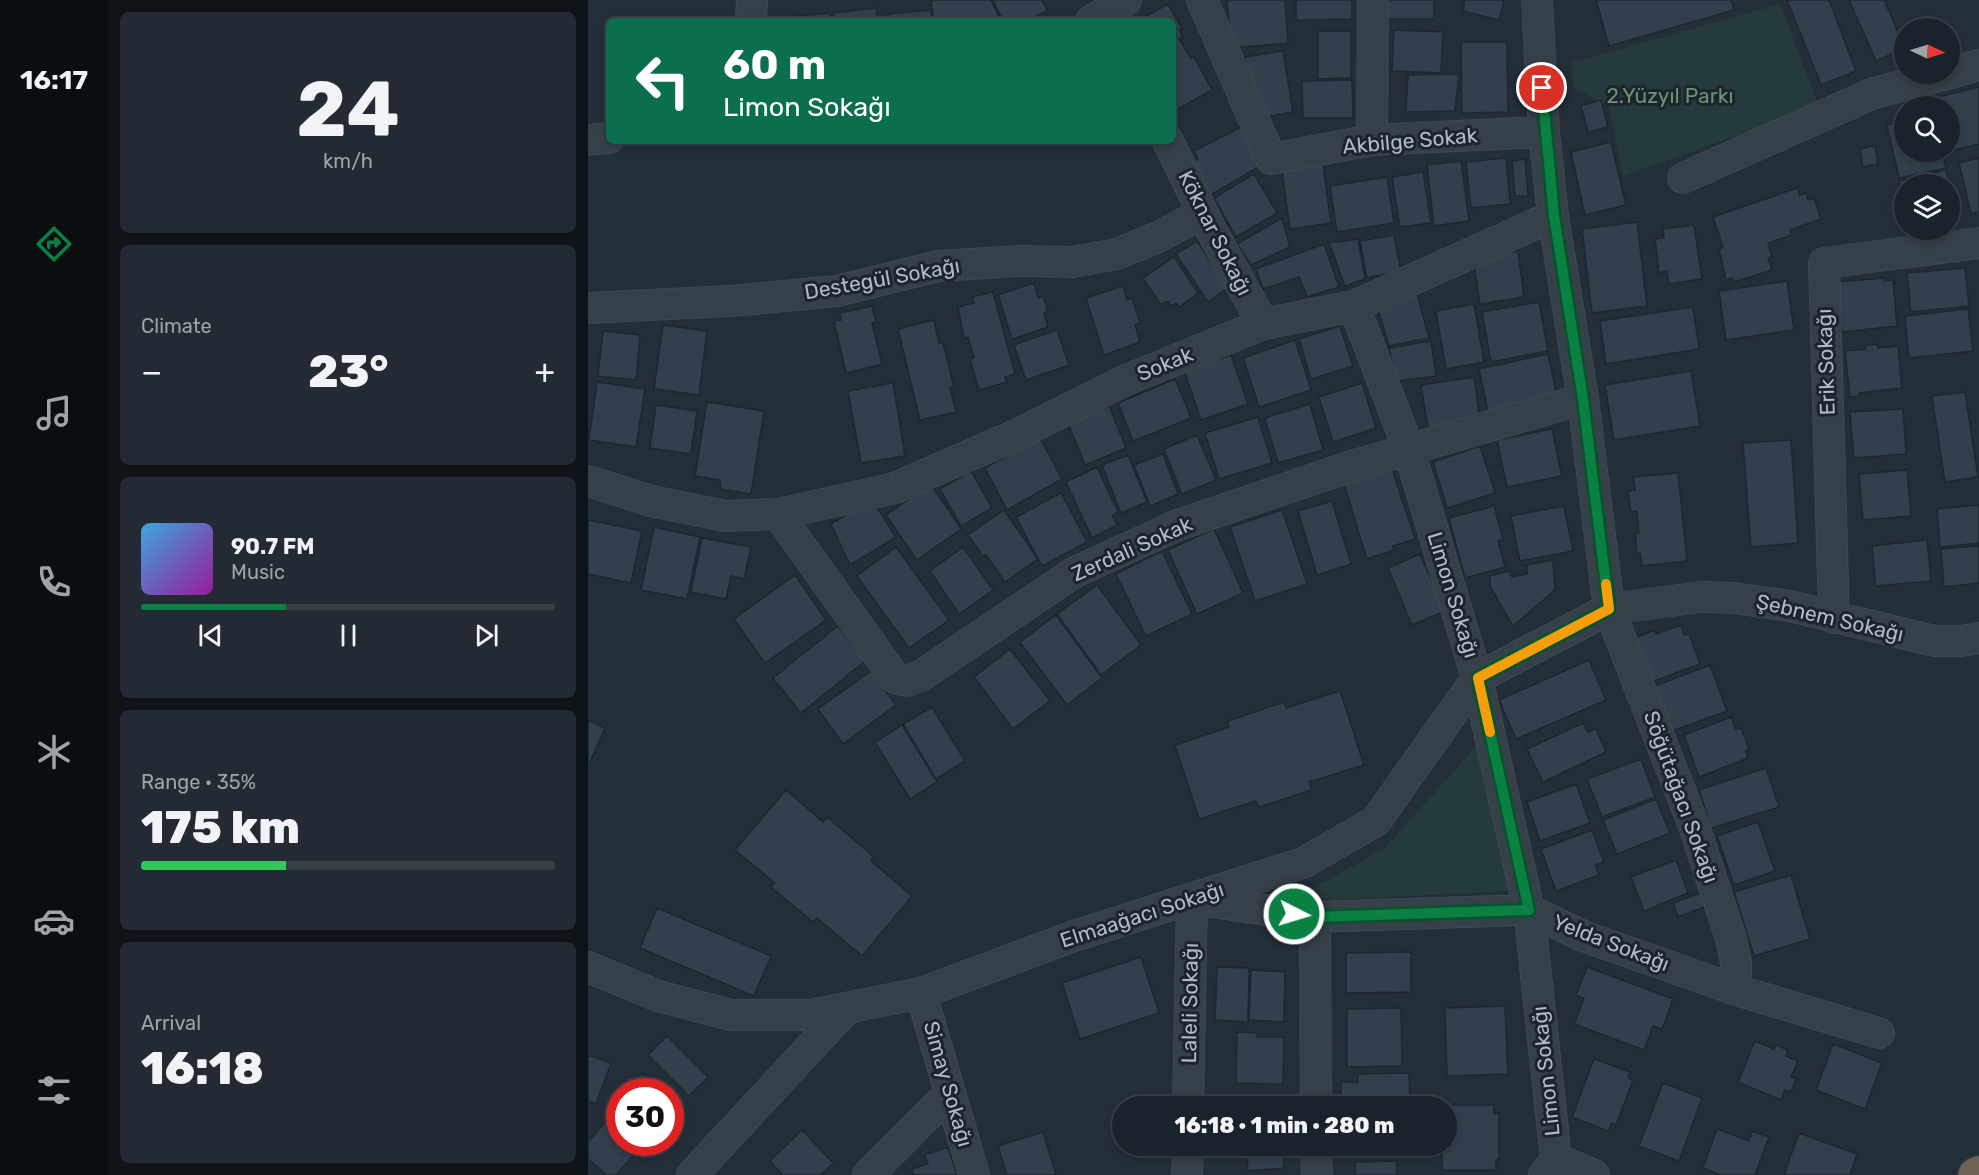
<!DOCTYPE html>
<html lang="en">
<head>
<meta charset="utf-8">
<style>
	:root { --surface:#1a222b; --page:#232a33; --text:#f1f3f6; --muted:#9fa4a9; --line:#383f47; --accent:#0b8043 }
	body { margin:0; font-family:Rubik,sans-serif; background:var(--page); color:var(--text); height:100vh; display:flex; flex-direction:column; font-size:22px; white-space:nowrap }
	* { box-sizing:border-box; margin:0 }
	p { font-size:20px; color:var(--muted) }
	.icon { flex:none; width:33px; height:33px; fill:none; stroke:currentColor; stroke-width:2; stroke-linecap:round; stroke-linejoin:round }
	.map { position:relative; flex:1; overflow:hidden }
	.details { display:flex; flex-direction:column; gap:12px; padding:12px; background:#0e1318; width:480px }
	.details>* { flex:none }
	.banner { position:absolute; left:18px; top:18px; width:570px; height:126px; border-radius:9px; box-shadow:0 3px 9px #0003,0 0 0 2px var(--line); background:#0b6e4f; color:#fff; overflow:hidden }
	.needle { width:39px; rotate:94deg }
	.tools { position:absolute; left:1306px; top:18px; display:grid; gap:12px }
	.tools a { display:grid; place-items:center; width:66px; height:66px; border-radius:50%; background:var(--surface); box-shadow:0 3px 9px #0003,0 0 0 2px var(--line); font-size:30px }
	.speed { position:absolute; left:18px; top:1078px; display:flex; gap:12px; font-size:30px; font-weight:700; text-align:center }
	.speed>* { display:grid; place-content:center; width:78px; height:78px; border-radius:50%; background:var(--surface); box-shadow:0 3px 9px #0003,0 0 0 2px var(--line); line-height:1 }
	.speed .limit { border:9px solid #d22; background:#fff; color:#111 }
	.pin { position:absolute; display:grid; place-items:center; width:51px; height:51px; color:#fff; margin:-26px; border:3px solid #fff; border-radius:50%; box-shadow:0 2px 6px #0007 }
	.me { position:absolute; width:66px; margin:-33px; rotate:95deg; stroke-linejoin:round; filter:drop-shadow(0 0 4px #0008) }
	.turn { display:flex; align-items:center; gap:21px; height:126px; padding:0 18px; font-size:27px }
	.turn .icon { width:78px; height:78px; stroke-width:2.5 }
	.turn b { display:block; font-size:42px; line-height:51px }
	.big { font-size:45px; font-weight:800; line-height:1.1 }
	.details .widget { flex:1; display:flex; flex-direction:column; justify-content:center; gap:9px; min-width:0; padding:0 21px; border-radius:9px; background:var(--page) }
	.details .dial { align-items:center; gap:0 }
	.dial b { font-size:78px; line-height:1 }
	.song { display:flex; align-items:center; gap:18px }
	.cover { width:72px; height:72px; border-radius:9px; background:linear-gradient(135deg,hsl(200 70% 55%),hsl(300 70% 35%)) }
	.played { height:6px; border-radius:3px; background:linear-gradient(90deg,var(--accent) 35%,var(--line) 35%) }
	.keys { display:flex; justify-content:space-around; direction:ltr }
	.heat { display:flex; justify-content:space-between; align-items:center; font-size:33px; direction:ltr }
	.charge { height:9px; border-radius:4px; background:linear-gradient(90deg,#34c759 35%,var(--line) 0) }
	.trip { position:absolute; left:524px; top:1096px; width:345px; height:60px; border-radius:30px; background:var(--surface); box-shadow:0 3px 9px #0003,0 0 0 2px var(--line); font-weight:800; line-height:60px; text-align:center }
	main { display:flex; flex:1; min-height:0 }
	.dock { display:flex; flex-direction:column; width:108px; justify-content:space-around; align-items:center; background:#0a0e11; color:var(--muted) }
	.dock .icon { width:42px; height:42px }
	.dock .active { color:var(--accent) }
	.dock b { font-size:27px; color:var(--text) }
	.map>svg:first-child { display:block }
</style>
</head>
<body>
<main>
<nav class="dock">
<b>16:17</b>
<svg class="icon active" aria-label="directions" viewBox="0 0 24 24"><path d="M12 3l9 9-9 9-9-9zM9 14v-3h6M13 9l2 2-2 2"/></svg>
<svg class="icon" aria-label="music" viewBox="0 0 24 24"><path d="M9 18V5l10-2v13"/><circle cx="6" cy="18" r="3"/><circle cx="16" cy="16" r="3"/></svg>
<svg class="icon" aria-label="phone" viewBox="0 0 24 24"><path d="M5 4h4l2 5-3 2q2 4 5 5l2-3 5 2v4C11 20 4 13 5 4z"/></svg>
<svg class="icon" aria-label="climate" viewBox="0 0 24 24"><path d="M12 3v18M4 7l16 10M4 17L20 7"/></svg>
<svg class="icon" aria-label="car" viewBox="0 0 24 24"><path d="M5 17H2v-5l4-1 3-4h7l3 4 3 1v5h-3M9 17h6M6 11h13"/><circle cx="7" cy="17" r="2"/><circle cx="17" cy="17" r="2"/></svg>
<svg class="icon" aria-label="filters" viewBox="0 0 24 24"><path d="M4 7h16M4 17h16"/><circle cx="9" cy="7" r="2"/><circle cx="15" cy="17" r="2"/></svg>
</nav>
<section class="details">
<div class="widget dial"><b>24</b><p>km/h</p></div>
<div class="widget"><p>Climate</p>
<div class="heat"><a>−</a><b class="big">23°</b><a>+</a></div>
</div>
<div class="widget">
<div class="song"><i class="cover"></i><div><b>90.7 FM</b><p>Music</p></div></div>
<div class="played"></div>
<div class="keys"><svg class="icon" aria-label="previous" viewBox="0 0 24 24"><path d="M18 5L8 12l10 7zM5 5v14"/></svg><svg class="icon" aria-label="pause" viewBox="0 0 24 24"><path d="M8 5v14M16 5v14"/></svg><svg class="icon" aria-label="next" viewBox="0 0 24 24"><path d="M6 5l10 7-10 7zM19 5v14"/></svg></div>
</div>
<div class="widget"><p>Range · 35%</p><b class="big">175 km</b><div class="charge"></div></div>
<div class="widget"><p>Arrival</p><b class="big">16:18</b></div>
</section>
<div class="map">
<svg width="1391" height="1175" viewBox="0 0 1391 1175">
	<rect width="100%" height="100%" fill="#232e39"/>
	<path fill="#253a3a" d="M1192,4L1229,101L1210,114L1035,176L1021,106L986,88L983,63Z
		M889,745L922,891L745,900L716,893L797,848Z"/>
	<path fill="#32404d" stroke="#1e2730" stroke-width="1.5" d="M343,0H403L413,21H346Z
		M405,0H454L459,11L438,21H415Z
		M639,0H697L700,43L643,48Z
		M708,0H764V19L708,20Z
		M800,0H846V19H800Z
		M877,0H916L911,20L875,11Z
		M1008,0H1143L1146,10L1021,46Z
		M1199,0H1241L1268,71L1233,85Z
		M1261,0H1296L1317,48L1288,61Z
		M580,4L594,28L591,30L595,37L591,39L603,59L606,57L624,90L588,110L585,105V21H549Z
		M288,8L290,21H246L245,13Z
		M343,10L344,21H301L300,14Z
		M242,13V21H201V17Z
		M806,30L855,32L853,73L804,71Z
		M730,31H763V78L730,79Z
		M873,42H919L920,112L874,113Z
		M695,51L705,112L668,119L657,57Z
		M871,74L867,111L818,112L820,75Z
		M764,80L765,118H715L714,81Z
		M1391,87V144L1362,151V106H1347L1345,98Z
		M1013,100L1020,127L1000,132L993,106Z
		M1317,121V152H1354L1358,168L1311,178L1299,125Z
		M655,126L677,163L623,195L604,162L610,159L606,151Z
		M1023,142L1038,205L997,215L983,152Z
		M1287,146L1290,164L1275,167L1272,149Z
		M918,158L922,204L883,208L878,162Z
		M1391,158V212L1383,213L1371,163Z
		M937,159L940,196H927L924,161Z
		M873,161L881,221L846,226L839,165Z
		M735,164L743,223L702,229L694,170Z
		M1358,170L1362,184H1317V206L1311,181Z
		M835,172L843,223L812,227L804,177Z
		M666,174L689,213L648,237L626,198Z
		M799,177L806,223L749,232L742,186Z
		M1362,186L1370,220L1362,221Z
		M1209,188L1212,195L1218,193L1220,200L1226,198L1233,219L1202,230L1204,235L1180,243L1184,257L1180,258L1184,270L1146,282L1144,278L1138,280L1131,249L1135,247L1125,217Z
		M694,218L702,247L663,265L649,244Z
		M1049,222L1059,306L1004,313L994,229Z
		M1106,225L1114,279L1081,284L1079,271L1071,273L1067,239L1076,238L1075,229Z
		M806,235L813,271L779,278L772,241Z
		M770,239L777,279L757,286L741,243Z
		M609,241L640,288L620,302L588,254Z
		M736,244L751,287L719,297L711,277L675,289L668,269Z
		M930,251L936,297L892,304L885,257Z
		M586,257L610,293L591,307L588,303L583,306L580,301L573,305L555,278Z
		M1377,268L1381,306L1323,312L1319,273Z
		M1296,278V281L1305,280L1309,326L1254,332L1250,282Z
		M1199,281L1206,330L1138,340L1131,291Z
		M446,283L450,298L455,296L460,311L456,313L460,327L424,339L410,295Z
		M535,286L539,300L544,298L552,323L547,325L552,342L516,355L498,298Z
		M828,290L841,338L801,346L789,306Z
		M405,292L427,374L417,377L419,382L391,390L382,359L386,358L380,337L376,339L370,307L386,303L384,297Z
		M951,302L960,351L903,362L894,312Z
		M886,304L896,362L858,369L848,311Z
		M284,306L288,322L284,323L294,364L258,373L246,321L253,320L252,313Z
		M1105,307L1111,349L1018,364L1012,321Z
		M1380,309L1385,351L1321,358L1317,316Z
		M346,320L351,343H355L366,387L362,388L368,412L332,420L310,329Z
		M75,325L119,331L111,395L66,389Z
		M752,326L765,366L723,379L711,339Z
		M469,330L481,365L438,380L426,345Z
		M15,331L52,335L48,380L10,376Z
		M707,340L723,390L671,407L655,358Z
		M843,341L848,376L808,381L801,348Z
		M1289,344L1290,348L1310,346L1314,388L1271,393V396L1262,397L1257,351L1278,349V345Z
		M960,354L970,401L901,416L891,369Z
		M643,355L660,404L613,420L596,370Z
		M1103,371L1112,426L1026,440L1017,385Z
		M886,377L892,419L840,428L833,385Z
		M587,379L603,418L545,441L530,403Z
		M9,382L57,389L48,447L1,440Z
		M305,383L317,456L273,463L260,391Z
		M774,383L788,428L745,442L731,397Z
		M1377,392L1390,477L1357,482L1344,396Z
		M119,402L176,411L163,494L133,489L132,480L107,476Z
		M722,404L735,450L690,463L677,418Z
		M68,405L109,411L103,454L62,448Z
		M521,406L538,448L497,465L480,423Z
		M1315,409L1318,454L1266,458L1262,412Z
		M670,417L684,463L631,479L617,433Z
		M964,429L974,476L919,487L909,440Z
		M609,435L628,480L594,494L576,449Z
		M452,438L474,479L419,510L397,468Z
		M1203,440L1210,543L1163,547L1155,443Z
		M892,446L907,493L859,508L845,462Z
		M575,454L590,494L562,506L546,465Z
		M540,455L559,502L533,513L514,465Z
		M509,467L530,512L524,515L529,525L504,538L478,482Z
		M804,469L827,539L805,546L806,550L779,559L756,484Z
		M1319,470L1323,516L1275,520L1271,474Z
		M383,471L404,508L373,526L352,489Z
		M1090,473L1099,561L1054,566L1052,553H1049L1047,534L1051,533L1049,511L1043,512L1040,491L1047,490L1045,477Z
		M343,484L373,529L329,560L298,515Z
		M473,493L499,542L454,566L428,517Z
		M284,500L308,537L262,565L243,524Z
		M744,501L763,564L729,575L710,511Z
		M1391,505V543L1352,547L1349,509Z
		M906,506L915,539L910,541L917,567L877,578L861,518Z
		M976,506L985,551L932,561L923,516Z
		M416,510L450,559L417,582L398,555L395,556L380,535Z
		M694,510L719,584L667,601L642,527Z
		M0,520L54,531L43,583L0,574Z
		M66,527L112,537L99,599L53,590Z
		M626,529L655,593L609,614L580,550Z
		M114,538L163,547L156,579L143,576L138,599L103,592Z
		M1339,540L1343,581L1288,586L1284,546Z
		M1391,546V583L1356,587L1353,549Z
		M308,547L361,620L321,648L269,576Z
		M375,547L405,590L371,614L342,571Z
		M574,551L604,614L558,636L528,574Z
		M832,554L857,611L824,625L800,568Z
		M965,560L967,590L925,626L902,586V576L921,571L924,577L939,574V565Z
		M207,575L238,620L177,663L146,619Z
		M509,585L553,645L513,675L469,614Z
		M468,615L514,678L479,705L432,642Z
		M1093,625L1096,635L1101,634L1112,664L1064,682L1047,638L1067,630L1068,634Z
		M250,626L277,661L213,713L185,678Z
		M422,649L462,701L425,729L386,677Z
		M1001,660L1018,700L928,739L911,700Z
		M1122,665L1139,711L1081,732L1064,687Z
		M283,671L308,705L255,744L230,709Z
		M752,691L776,765L721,782L724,790L671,807L668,801L611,819L587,745L641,727L640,721L696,702L698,708Z
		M344,707L377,761L348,779L315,724Z
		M1143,717L1148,730L1153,728L1161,749L1158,751L1160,758L1111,777L1096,735Z
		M0,720L17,728L2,762L0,761Z
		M995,723L1000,732L1008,729L1018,752L955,782L939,749Z
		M314,725L349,782L322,799L287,742Z
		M1053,759L1067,797L1014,817L999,779Z
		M1178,768L1191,807L1123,828L1111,790Z
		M988,784L1002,823L952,841L939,802Z
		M198,790L235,822L239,817L286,857L283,861L324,896L274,956L229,918L225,922L183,887L187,883L147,850Z
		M1068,799L1082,833L1029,854L1015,820Z
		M1170,822L1187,871L1146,885L1129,836Z
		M1004,830L1016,862L1007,865L1011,875L968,891L953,849Z
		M1088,860L1100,893L1056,911L1043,877Z
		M1203,875L1222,939L1166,956L1146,892Z
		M1116,892L1121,905L1090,917L1085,903Z
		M69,908L183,956L166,996L52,948Z
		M823,952V992L758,993V953Z
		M553,957L571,1013L492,1039L474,983Z
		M629,967L661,968L660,1022L627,1020Z
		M999,967L1085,999L1074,1029L1065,1026L1056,1050L986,1024L996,998L988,995Z
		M663,970L697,972L696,1022L661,1020Z
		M917,1006L920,1074L859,1076L857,1008Z
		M813,1008L814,1066L759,1067V1009Z
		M649,1032L670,1033L669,1037H696L695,1084L648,1083Z
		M79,1036L120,1077L101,1096L60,1055Z
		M1167,1041L1186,1049L1188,1045L1200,1050L1198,1056L1210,1061L1203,1077L1208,1079L1203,1092L1197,1090L1193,1100L1150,1082Z
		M1245,1044L1294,1063L1277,1109L1228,1090Z
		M0,1055L23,1063L8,1104L0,1101Z
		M1006,1059L1042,1072L1040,1078L1045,1080L1028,1125L1024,1123L1020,1131L984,1117Z
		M55,1073L71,1092H33Z
		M821,1073L822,1107H753V1082H770V1074Z
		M1075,1083L1114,1098L1091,1161L1051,1146Z
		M858,1105H906V1114L911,1113V1159L908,1160V1170H854V1146H858Z
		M20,1119L32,1130V1143H46L52,1148L28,1175H19L0,1159V1142Z
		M1129,1129L1161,1141L1164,1131L1181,1137L1167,1175H1133L1115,1168Z
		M214,1130L245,1163L233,1175H195L182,1161Z
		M455,1132L468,1175H419L410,1146Z
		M1211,1133L1269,1154L1262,1175H1196Z
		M658,1146H695L696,1168L660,1171Z
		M360,1147L369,1175H325L324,1169L340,1164L337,1155Z
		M809,1161V1175H767V1162Z"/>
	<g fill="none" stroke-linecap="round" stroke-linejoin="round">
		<g stroke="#3f4952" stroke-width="32">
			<path id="minor" d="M614,0L683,159L784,140L956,132
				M949,0L956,132L965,216L995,399L1021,609L1106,826L1143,938L1148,963V990
				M163,21L164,0
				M503,21L538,0
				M1362,73L1391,65
				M0,140L21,138
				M784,140L785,0
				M580,141L623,230L675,324
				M1095,178L1286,93L1359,74
				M766,306L821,450L889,678L941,910L968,1159L956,1175
				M0,308L143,301L249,291L350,266L431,261L484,262L529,254L570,237L615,213
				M0,481L63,501L137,516L190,514L307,488L428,435L536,381L675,324L766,306L965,216
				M190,514L307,678L319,681L334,675L487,572L590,525L767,465L995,399
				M1246,618L1236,263L1391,243
				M727,917L728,1107
				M0,967L70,996L143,1015H223L333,993L486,936L715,863L788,821L889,678L1021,609L1114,597L1146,598L1202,606L1346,641H1373L1391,638
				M333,993L386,1175
				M600,1107L604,899L727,917L941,910L995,936L1148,990L1291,1033
				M728,1146L729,1175
				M968,1159L1006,1175
				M104,1175L259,1008
				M280,1175L362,1093
				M599,1175L600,1146"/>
		</g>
		<g stroke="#414b54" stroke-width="35">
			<path id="highway" d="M1387,1175L1391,1173"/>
		</g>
		<use href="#minor" stroke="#364049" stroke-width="30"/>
		<use href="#highway" stroke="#6f6254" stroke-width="33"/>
	</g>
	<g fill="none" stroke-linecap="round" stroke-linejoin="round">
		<g stroke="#07532c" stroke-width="15">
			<path id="route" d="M706,914L727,917L941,910L890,678L1021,609L995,399L966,216L954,88"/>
		</g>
		<use href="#route" stroke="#0b8043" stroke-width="10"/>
		<path stroke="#f59e0b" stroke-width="10" d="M902,732L890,678L1021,609L1018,584"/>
	</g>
	<g text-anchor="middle" stroke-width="6" stroke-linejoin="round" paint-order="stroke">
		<g font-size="21" fill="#69956f" stroke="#1c252e">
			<text x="1082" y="103">2.Yüzyıl Parkı</text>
		</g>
		<g font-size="21" fill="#b1bbc5" stroke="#1c252e">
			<text transform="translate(822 141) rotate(-5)" y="7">Akbilge Sokak</text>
			<text transform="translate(627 233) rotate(63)" y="7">Köknar Sokağı</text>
			<text transform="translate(294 279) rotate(-10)" y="7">Destegül Sokağı</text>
			<text transform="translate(1238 362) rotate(-92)" y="7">Erik Sokağı</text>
			<text transform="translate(577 364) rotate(-22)" y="7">Sokak</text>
			<text transform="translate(544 549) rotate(-24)" y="7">Zerdali Sokak</text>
			<text transform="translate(865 595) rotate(73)" y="7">Limon Sokağı</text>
			<text transform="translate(1242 618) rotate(13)" y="7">Şebnem Sokağı</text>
			<text transform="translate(1093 797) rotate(70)" y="7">Söğütağacı Sokağı</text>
			<text transform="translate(554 915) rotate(-18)" y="7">Elmaağacı Sokağı</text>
			<text transform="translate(1023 943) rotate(21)" y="7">Yelda Sokağı</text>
			<text transform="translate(602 1003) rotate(-89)" y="7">Laleli Sokağı</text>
			<text transform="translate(958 1071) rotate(-96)" y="7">Limon Sokağı</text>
			<text transform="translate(360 1084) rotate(74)" y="7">Simay Sokağı</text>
		</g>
	</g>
</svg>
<div class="tools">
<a><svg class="needle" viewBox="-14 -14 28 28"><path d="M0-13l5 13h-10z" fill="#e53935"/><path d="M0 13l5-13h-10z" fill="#9fa4a9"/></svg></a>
<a><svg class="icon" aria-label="search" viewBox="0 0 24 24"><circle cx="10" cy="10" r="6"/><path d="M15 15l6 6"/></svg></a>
<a><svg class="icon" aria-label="layers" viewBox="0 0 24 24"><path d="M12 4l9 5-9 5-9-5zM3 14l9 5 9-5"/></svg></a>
</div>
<div class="speed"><div class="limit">30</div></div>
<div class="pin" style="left:954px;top:88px;background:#d93025"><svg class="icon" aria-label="arrive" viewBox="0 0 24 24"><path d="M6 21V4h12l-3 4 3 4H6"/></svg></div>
<svg class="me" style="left:706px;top:914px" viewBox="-20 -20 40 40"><circle r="17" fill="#0b8043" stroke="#fff" stroke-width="3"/><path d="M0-11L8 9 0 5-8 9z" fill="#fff"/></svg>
<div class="trip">16:18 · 1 min · 280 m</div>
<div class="banner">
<div class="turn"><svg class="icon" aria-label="left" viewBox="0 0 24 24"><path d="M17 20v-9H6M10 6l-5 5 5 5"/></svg><div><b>60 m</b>Limon Sokağı</div></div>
</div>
</div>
</main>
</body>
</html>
